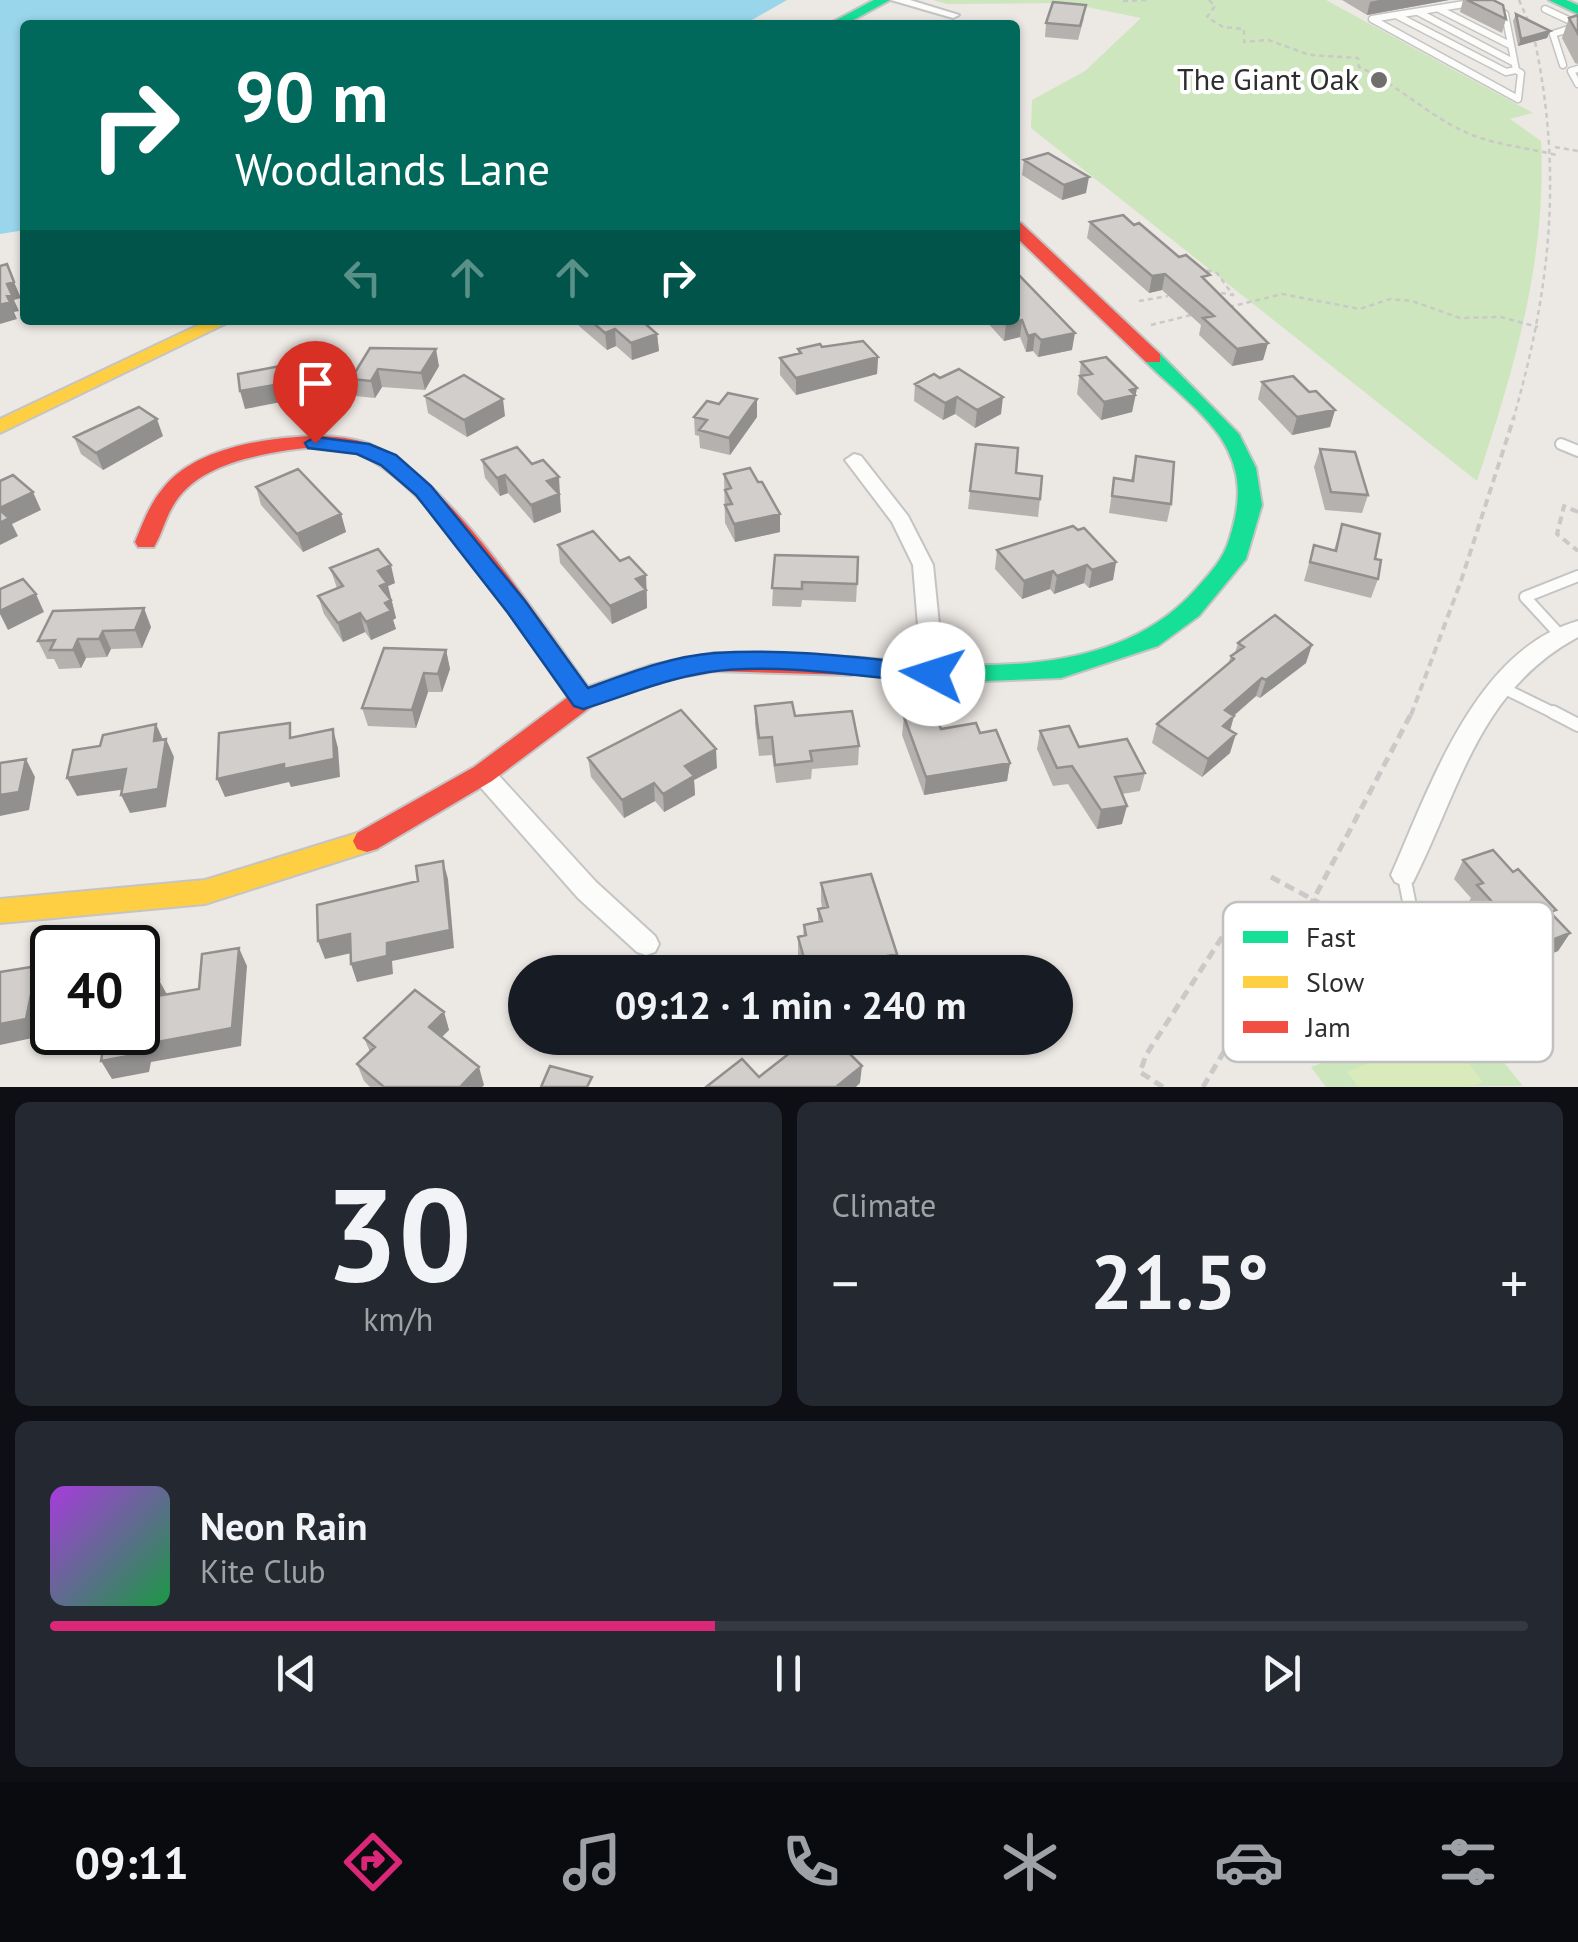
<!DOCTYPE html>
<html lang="en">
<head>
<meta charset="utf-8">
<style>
	:root { --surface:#171b24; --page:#242831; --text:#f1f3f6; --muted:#9ea1a6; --line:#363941; --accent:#db2777 }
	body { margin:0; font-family:"PT Sans",sans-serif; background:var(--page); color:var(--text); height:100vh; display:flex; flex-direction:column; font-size:38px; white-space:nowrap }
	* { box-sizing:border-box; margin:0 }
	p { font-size:32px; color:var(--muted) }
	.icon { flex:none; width:55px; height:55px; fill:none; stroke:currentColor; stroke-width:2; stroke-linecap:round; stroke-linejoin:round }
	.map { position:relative; height:1087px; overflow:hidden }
	.panel { display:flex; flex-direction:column; gap:15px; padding:15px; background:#0d0f14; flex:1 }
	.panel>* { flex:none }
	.top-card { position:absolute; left:20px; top:20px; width:1000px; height:305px; border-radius:10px; box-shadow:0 2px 8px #0004; background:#00695c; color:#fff; overflow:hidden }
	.speed { position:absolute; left:30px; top:925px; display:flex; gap:20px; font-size:50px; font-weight:700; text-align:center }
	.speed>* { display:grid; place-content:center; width:130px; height:130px; border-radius:50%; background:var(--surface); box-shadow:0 2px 8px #0004; line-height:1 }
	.speed .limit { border:5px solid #111; border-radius:15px; background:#fff; color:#111 }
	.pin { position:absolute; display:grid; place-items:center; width:85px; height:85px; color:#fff; margin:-102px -42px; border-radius:50% 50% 50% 0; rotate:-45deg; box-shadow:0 0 10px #0007 }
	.pin .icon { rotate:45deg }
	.me { position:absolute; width:110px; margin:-55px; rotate:275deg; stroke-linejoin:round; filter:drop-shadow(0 0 8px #0008) }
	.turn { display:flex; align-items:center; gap:35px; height:210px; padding:0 50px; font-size:45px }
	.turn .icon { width:130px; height:130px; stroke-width:2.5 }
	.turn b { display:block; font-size:70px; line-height:85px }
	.lanes { display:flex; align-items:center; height:95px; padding:0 50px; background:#0003; justify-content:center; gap:50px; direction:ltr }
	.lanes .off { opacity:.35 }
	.big { font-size:75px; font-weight:800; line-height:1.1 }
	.panel .widget { flex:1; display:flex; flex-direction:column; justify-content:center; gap:15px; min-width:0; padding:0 35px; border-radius:15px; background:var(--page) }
	.panel .dial { align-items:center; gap:0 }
	.dial b { font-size:130px; line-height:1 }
	.song { display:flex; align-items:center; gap:30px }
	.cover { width:120px; height:120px; border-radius:15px; background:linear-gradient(135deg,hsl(280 70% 55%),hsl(140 70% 35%)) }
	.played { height:10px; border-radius:5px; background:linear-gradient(90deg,var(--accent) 45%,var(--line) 45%) }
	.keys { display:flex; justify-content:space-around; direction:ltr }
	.heat { display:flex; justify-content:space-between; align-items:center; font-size:55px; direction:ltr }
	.panel .tiles { flex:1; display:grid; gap:15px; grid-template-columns:1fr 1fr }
	.widget:last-child { grid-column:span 2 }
	.trip { position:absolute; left:508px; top:955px; width:565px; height:100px; border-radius:50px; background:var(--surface); box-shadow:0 2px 8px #0004; font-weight:800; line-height:100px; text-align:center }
	.tab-bar { display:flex; height:160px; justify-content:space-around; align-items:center; background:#090b0e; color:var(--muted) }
	.tab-bar .icon { width:70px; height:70px }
	.tab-bar .selected { color:var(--accent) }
	.tab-bar b { font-size:45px; color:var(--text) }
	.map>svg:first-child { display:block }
</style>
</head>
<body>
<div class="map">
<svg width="1578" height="1087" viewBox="0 0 1578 1087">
	<rect width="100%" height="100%" fill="#ece8e4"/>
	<path fill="#cee6be" d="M933,0H1326L1533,113L1510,119L1541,141C1547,259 1514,370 1477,481L1031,128L1032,100L1085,71L1141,18L1067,3L947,4Z
		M1461,1009L1523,1086L1326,1087L1311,1067Z"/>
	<path fill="#d9eabb" d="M1445,1033L1483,1082L1470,1087H1358L1347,1072Z"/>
	<path fill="#99d6ec" d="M0,0H787L743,25H25V230L0,234Z"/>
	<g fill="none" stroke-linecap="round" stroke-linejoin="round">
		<g stroke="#c5c4c5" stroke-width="9">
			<path id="lane-far2" d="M1489,0L1396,15L1506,72L1516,70L1505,14L1498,11
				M1439,9L1510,45
				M1545,9L1577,24
				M1418,12L1513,62
				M1396,15L1372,19L1518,99L1521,73L1516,70
				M1563,65L1553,34L1578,26
				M1578,69L1571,71L1578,84"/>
		</g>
		<g stroke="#c5c4c5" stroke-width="14">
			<path id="lane-far1" d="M1561,444L1578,451
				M1560,635L1525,597L1578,576
				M1503,688L1558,715"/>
		</g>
		<g stroke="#c5c4c5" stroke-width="16">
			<path id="lane" d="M1553,712L1578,725
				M1375,987L1450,958L1410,906L1404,876"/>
		</g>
		<g stroke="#c5c4c5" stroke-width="4">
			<path id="street" d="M891,0H910L959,15L953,18Z
				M854,454L861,456L908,516L933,565L944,674L941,680H925L922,674L913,565L892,522L845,460Z
				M1578,621V637C1478,691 1460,789 1413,882L1404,886L1395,882L1391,875C1430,787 1475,650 1578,621Z
				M483,765L491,767L596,882L655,936L659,944L655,952L646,955L637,952L578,898L475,781L471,774L475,767Z"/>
		</g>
		<g stroke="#c5c4c5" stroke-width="4">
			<path id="fast" d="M874,0H890L844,25H827Z
				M1549,0H1566L1578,5V14Z
				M1153,352L1160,354L1239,434L1256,468L1262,505L1246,559L1199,616L1158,646L1061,678L933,683L842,672L839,666L842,660L851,657C963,668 1113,683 1196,589C1210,573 1223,560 1229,540C1241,503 1243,473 1221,438C1204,412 1168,384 1146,362V354Z"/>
		</g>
		<g stroke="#c5c4c5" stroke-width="4">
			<path id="slow" d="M209,320H233L0,433V419Z
				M367,830L377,833L381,841L377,849L205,904L0,923V899L205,880Z"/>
		</g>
		<g stroke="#c5c4c5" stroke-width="4">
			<path id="jam" d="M1015,222L1021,223L1160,354V362H1146L1015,236Z
				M324,436C341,437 360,439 376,447C449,479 540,621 588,687L652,665L714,653L851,657L860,660L863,666L860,672L851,675L714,671L655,682L592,706L492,781L377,849L367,852L357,849L353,841L357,833L474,767L568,697C522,631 433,487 361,455C334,443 299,448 271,453C235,460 192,472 173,506C165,519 162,534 154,547H138L135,542C143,523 150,503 164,487C197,446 274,436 324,436Z"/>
		</g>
		<path stroke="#c9c9c8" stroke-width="2.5" stroke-dasharray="5 4" stroke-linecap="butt" d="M1209,0L1215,6L1207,17L1223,27L1244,29V42L1268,40L1310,55L1358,58L1359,67C1399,85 1430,118 1472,135C1498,145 1529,148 1556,155
			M1519,0L1529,23
			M1123,1L1148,0
			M1555,147L1578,151
			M1198,268L1217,273L1233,295L1216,292
			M1139,301L1168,296
			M1229,307L1282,294L1360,309L1390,299L1412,301L1460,318L1501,317L1538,327
			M1151,325L1195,314
			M1513,420C1551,288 1563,172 1534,37"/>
		<path stroke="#c9c9c8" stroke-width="4" stroke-dasharray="8 5" stroke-linecap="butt" d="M1578,512L1564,506L1557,534L1578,551
			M1411,715L1461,581L1514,417"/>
		<path stroke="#c9c9c8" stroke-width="5" stroke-dasharray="10 6" stroke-linecap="butt" d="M1271,877L1349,919
			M1163,1087L1140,1072L1146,1055L1237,914
			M1203,1087L1309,908L1412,712"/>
		<use href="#lane-far2" stroke="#fcfcfb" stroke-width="6"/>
		<use href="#lane-far1" stroke="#fcfcfb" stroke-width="10"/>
		<use href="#lane" stroke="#fcfcfb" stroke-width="12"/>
		<use href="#street" fill="#fcfcfb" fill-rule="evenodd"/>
		<use href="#fast" fill="#16e098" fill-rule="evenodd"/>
		<use href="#slow" fill="#ffcf43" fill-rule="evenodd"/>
		<use href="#jam" fill="#f24e42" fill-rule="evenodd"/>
	</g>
	<path fill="#b4b1af" d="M1342,0H1449L1367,15Z
		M1463,0H1493L1506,19L1502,33L1460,12Z
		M1516,14L1550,31L1547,38L1518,46L1513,21Z
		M1578,15V64L1575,63L1562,38L1569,18Z
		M1084,18L1078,40L1045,37L1046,23Z
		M1024,160L1086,193L1062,200L1022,175Z
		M1090,222L1208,283L1268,343L1263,360L1232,366L1199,335L1201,325L1162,290L1149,293L1087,238Z
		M1015,271L1072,350L1038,357L1033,351L1026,352L1020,337L1004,341L985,320H1015Z
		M579,320H633L657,334L659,351L632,360L616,346L607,350L579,326Z
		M822,347L878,357L877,374L796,395L780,375V358L798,353V349Z
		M370,348L439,366L425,390L382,387L375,398L355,396L351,379Z
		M1081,362L1137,388L1132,412L1101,420L1077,394Z
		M934,374L1001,414L975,428L955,414L943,420L914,401L915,384Z
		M1262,382L1309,392L1335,410L1330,427L1292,435L1258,399Z
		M425,396L505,416L467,437L428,413Z
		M757,399V417L730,455L700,448L699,436L695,435L694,417L719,404Z
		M163,436L103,470L81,454L74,437Z
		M976,444L1016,473L1040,499L1038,517L968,509Z
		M1320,449L1368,495L1362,513L1325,510L1314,467Z
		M1136,456L1171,504L1167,522L1109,513L1114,478L1131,480Z
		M482,460L561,494L559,495L561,512L534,523L508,493L500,496L485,478Z
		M724,474L780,532L735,542L725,523Z
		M256,487L341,514L346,532L303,552L261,505Z
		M1342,524L1375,559L1378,579L1371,598L1304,581L1314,545L1334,550Z
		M558,545L620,561L646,575L647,608L612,624L560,563Z
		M997,550L1116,562L1113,580L1089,588L1084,583L1054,594L1050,589L1022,599L995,569Z
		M775,555L857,584L856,602L802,600L801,607L772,606Z
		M330,568L395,583L388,586L396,618L393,620L396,629L371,640L365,632L343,642L324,614L318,596L337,588Z
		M53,611L151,627L142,648L111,649L107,657L86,658L81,668L59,669L54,659H47L38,641Z
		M1238,643L1306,663L1260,698L1256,696L1234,716L1230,730V753L1202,777L1152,743L1157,724L1228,664L1231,656L1235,653Z
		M446,650L450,669L442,692H428L416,728L368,726L362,708Z
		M755,706L795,716L859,746L858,765L812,769L811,779L776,783L772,755L759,756L755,724Z
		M904,717L941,729L980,733L1010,763L1007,781L924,795L902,735Z
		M1040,731L1145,773L1140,791L1122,794V824L1097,829L1068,784L1053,786L1037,749Z
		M588,758L717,768L694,780L695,795L664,812L655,801L624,818L591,777Z
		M1463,860L1553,915L1570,933L1558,951L1528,963L1508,941L1502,943L1468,903L1471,898L1454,879Z
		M821,883L895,972H803L798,955V937L803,936L804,925L818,922V909L822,908L821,901Z
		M444,1012L449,1030L442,1037L484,1085L482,1087H370L364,1081L357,1064L370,1052L364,1038Z"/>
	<path fill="#92908e" d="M1379,0H1449L1367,15L1370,2Z
		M1550,31L1547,38L1518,46L1521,39Z
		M1089,177L1086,193L1062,200L1064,185Z
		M1165,274L1162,290L1149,293L1152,276Z
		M14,282L21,298L14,300L19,311L14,312L17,319L0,324V305L7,284Z
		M1022,320L1020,337L1004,341L1006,324Z
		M615,329L616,346L607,350L605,333Z
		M1075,333L1072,350L1038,357L1041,340Z
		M657,334L659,351L632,360L631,343Z
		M1035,334L1033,351L1026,352L1028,336Z
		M1268,343L1263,360L1232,366L1237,349Z
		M436,349L439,366L425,390L421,373Z
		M878,357L877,374L796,395V378Z
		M296,363L300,381L302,398L245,409L240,391Z
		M378,369L382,387L375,398L371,381Z
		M1137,388L1132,412L1101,420L1104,402L1130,390Z
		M957,397L955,414L943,420L945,403Z
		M1003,397L1001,414L975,428L977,410Z
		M503,399L505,416L467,437L464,420Z
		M757,399V417L730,455L729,438Z
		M1335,410L1330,427L1292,435L1297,417Z
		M157,419L163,436L103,470L96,453Z
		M505,475L508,493L500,496L497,478Z
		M559,477L561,512L534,523L531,505L547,481Z
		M33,492L41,510L12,524L18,536L0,545V508Z
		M341,514L346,532L303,552L297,534Z
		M780,514V532L735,542L734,524Z
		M1116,562L1113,580L1089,588L1092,570Z
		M391,565L395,583L388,586L396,618L393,620L396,629L371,640L366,622L378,571Z
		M1087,565L1084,583L1054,594L1057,576Z
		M1053,571L1050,589L1022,599L1024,581Z
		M646,575L647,608L612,624L610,606L636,579Z
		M36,594L44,612L8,630L0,614V611Z
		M144,608L151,627L142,648L135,630Z
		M360,613L365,632L343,642L338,623Z
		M103,631L111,649L107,657L99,639Z
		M78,639L86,658L81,668L73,650Z
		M1312,645L1306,663L1260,698L1266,680Z
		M446,650L450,669L442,692L438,674Z
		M424,673L428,692L416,728L412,710Z
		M1262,678L1256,696L1219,728L1225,710Z
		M1234,716L1229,734L1223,726Z
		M156,724L164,742L154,741Z
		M333,729L338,748L340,777L291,787L289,782L225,797L217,779Z
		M1236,734L1230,753L1202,777L1208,759Z
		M166,739L174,757L166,807L130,813L121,795Z
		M716,749L717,768L694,780L695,795L664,812L663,794L685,766Z
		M26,759L35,777L29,810L0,816V795Z
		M1010,763L1007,781L924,795L926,777Z
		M126,769L134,788L77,796L67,778Z
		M654,783L655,801L624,818L622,800Z
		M1127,806L1122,824L1097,829L1101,810Z
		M443,861L448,879L454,948L392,961L393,974L357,982L351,964L387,943Z
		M1519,923L1508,941L1502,943L1513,925Z
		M1570,933L1558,951L1528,963L1539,945Z
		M350,934L356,952L325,959L318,941Z
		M239,948L247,966L241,1046L151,1062L149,1072L112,1079L101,1061L141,1045Z
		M897,954L895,972H808Z
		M37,966L48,984L37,1037L0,1045V1024Z
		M159,980L169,998L157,996Z
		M444,1012L449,1030L434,1044L429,1027Z
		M862,1066L860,1083L856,1087H836Z
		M479,1067L484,1085L482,1087H460Z"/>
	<path fill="#d1cecb" stroke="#92908e" stroke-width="2.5" d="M1467,0H1493L1503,5L1506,19Z
		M1053,2L1086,5L1080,26L1046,23Z
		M1516,14L1550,31L1521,39Z
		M1578,15V34L1569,18Z
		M1048,153L1089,177L1064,185L1024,160Z
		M1123,215L1134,225L1139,223L1179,257L1186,255L1210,275L1202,277L1268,343L1237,349L1203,318L1214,316L1165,274L1152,276L1090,222Z
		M7,264L14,282L7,284L12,295L7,296L10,302L0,305V266Z
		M1015,271L1075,333L1041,340L1035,334L1028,336L1022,320L1006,324L1003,320H1015Z
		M590,320H633L635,322L641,320L657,334L631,343L615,329L605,333Z
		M863,341L878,357L796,378L780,358L801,353L798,349L820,344L822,347Z
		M370,348L436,349L421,373L378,369L371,381L351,379Z
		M1106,357L1137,388L1130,390L1135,395L1104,402L1080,376L1092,374L1081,362Z
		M296,363L298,381L240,391L238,374Z
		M959,369L1003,397L977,410L957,397L945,403L915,384L934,374L940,378Z
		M464,375L503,399L464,420L425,396Z
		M1293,376L1309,392L1316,391L1335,410L1297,417L1262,382Z
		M728,393L757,399L729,438L699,430L707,420L694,417L707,401L719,404Z
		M139,407L157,419L96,453L74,437Z
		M976,444L1018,448L1016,473L1042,476L1040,499L970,491Z
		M517,447L532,464L543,460L559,477L547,481L559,494L531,505L505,475L497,478L482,460Z
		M1320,449L1355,452L1368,495L1331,492Z
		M1136,456L1174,462L1171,504L1112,496L1114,478L1133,481Z
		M750,468L758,482H762L780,514L734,524L725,505L732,504L725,490L731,488L724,474Z
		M298,469L341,514L297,534L256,487Z
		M13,475L33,492L0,508V481Z
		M0,510L9,518L0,523Z
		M1342,524L1380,534L1375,559L1381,560L1378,579L1310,562L1314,545L1336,551Z
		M1073,526L1078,530L1084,528L1116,562L1092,570L1087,565L1057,576L1053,571L1024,581L997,550Z
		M593,531L620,561L629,557L646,575L636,579L646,590L610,606L558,545Z
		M378,549L391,565L378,571L387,583L380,586L391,600L385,603L391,611L366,622L360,613L338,623L318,596L343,586L330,568Z
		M775,555L858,557L857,584L802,582V589L772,588Z
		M23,579L36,594L0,611V589Z
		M144,608L135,630L103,631L99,639H78L73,650H50L55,640L38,641L53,611Z
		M1275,615L1312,645L1266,680L1262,678L1225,710L1234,716L1223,726L1236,734L1208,759L1157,724L1234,659L1231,656L1244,647L1238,643Z
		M384,648L446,650L438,674L424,673L412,710L362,708Z
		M792,702L795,716L852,711L859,746L810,751L812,761L775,765L772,737L759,738L755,706Z
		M681,710L716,749L685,766L694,776L663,794L654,783L622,800L588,758Z
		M934,712L941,729L976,723L980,733L996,730L1010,763L926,777L904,717Z
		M290,723V738L333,729L334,759L284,769V764L217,779L219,733Z
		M156,724L154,741L166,739L158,789L121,795L126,769L67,778L73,750L100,746L103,735Z
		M1069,726L1079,747L1127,739L1145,773L1115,777L1127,806L1101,810L1072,766L1057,768L1040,731Z
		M26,759L19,792L0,795V763Z
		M1493,850L1513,872L1518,869L1556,910L1550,912L1570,933L1539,945L1519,923L1513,925L1477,885L1483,883L1463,860Z
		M443,861L450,930L387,943V956L351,964L350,934L318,941L317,905L418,881L416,866Z
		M871,874L897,954L808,972L798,937L806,935L804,925L822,921L818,909L828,907L821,883Z
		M239,948L232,1028L141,1045L139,1054L101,1061L106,1032H138V984L159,980L157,996L199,989L202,954Z
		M37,966L26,1019L0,1024V972Z
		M415,990L444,1012L429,1027L479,1067L460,1087H384L357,1064L375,1047L364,1038Z
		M809,1038H834L862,1066L836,1087H706L742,1059L759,1077Z
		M550,1066L592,1077L587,1087H541Z"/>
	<path fill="#1a73e8" stroke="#114b97" stroke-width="2.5" d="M315,437L369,444L396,455L431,486L525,601L588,688C629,673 672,656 715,653C788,648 861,658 933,665L942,667L946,674L942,680L933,683C867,677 773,662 709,672C664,679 625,696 583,709L574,706L508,613L416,495L381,465L357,454L308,448L305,443Z"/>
	<circle fill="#706f6e" stroke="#fff" stroke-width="4" cx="1379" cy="80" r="10"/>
	<g text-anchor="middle" stroke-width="8" stroke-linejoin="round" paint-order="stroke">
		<g font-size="30" fill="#2e2e2e" stroke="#fff" text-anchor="end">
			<text x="1359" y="90">The Giant Oak</text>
		</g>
	</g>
	<rect x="1223" y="902" width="330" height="160" rx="15" fill="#fff" stroke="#c0c0c0" stroke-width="2.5"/>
	<rect x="1243" y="931" width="45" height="12" fill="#16e098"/>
	<rect x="1243" y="976" width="45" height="12" fill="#ffcf43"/>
	<rect x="1243" y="1021" width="45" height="12" fill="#f24e42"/>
	<g font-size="28" fill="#2e2e2e">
		<text x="1306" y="947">Fast</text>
		<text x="1306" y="992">Slow</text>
		<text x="1306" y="1037">Jam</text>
	</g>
</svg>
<div class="speed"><div class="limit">40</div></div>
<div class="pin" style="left:315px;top:443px;background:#d93025"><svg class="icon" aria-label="arrive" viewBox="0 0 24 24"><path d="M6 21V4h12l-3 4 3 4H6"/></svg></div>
<svg class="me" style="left:933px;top:674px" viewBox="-20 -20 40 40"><circle r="19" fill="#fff"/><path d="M0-13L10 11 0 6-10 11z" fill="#1a73e8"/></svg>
<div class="trip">09:12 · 1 min · 240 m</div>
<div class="top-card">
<div class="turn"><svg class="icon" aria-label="right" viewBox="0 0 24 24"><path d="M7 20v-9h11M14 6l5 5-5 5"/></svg><div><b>90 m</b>Woodlands Lane</div></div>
<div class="lanes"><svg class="icon off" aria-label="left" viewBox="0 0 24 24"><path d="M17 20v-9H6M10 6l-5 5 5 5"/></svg><svg class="icon off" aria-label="ahead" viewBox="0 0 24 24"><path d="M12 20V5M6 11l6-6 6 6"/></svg><svg class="icon off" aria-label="ahead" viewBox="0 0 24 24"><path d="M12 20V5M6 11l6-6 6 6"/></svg><svg class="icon" aria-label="right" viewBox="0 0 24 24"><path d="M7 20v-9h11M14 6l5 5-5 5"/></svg></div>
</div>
</div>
<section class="panel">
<div class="tiles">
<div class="widget dial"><b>30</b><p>km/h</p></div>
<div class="widget"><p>Climate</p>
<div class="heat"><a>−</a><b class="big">21.5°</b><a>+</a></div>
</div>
<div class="widget">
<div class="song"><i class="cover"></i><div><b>Neon Rain</b><p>Kite Club</p></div></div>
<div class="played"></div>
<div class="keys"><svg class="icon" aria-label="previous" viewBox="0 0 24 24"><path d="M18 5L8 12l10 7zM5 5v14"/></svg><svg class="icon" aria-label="pause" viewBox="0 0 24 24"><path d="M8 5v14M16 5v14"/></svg><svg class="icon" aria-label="next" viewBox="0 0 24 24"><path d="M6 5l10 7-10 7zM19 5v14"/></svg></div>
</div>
</div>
</section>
<nav class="tab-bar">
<b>09:11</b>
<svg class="icon selected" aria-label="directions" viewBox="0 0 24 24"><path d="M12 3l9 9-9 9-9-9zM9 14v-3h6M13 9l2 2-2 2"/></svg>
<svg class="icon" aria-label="music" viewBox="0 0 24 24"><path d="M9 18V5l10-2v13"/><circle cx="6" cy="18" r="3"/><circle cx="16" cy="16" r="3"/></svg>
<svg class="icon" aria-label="phone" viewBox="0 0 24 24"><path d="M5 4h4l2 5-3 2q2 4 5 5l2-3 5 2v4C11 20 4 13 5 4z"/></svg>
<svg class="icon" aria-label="climate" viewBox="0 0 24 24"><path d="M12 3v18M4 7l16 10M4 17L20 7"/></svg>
<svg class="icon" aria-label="car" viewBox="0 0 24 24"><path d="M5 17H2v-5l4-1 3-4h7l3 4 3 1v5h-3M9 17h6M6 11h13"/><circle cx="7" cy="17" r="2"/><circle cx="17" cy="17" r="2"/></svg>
<svg class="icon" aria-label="filters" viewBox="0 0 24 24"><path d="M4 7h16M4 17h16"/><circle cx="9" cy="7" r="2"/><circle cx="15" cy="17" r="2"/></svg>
</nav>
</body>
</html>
